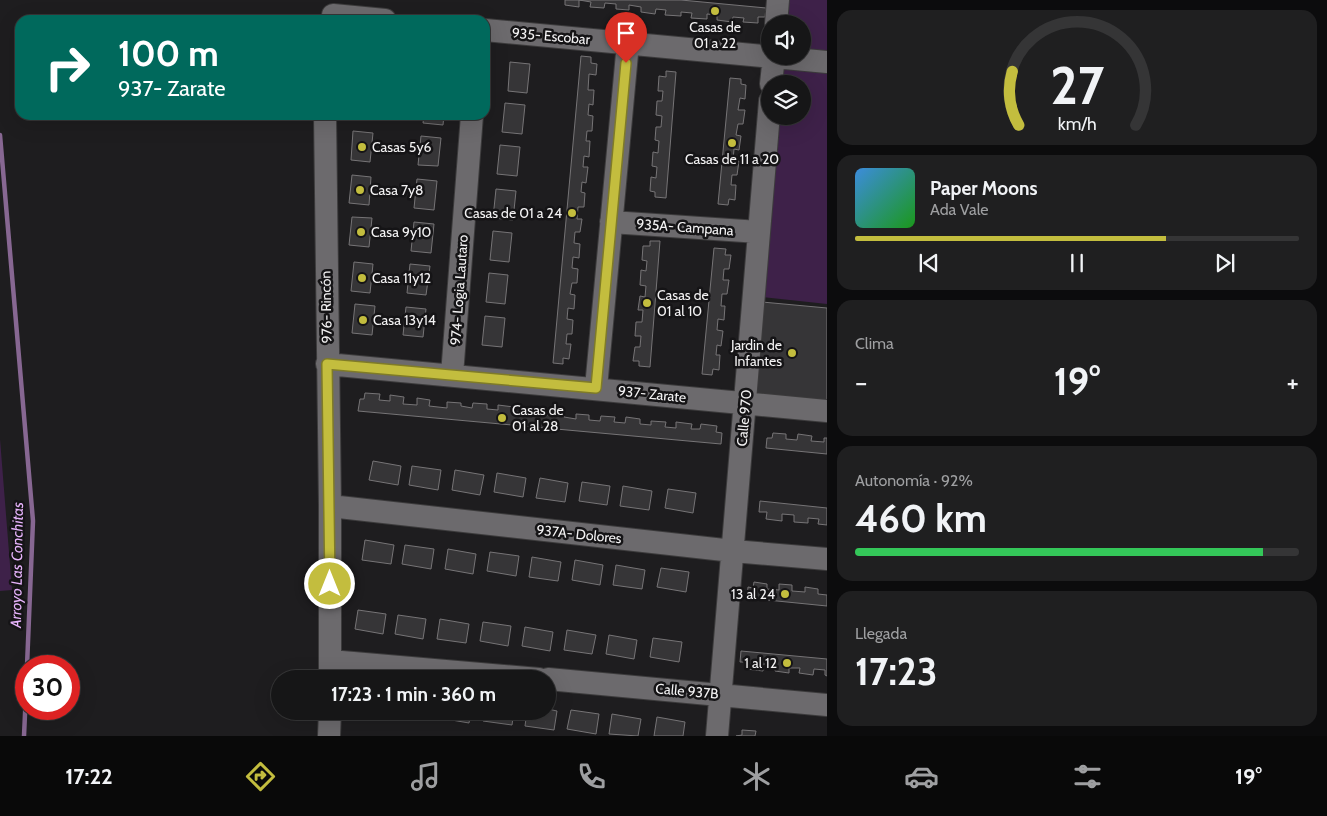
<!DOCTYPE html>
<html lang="es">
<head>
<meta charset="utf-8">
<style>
	:root { --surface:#161617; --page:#1f1f20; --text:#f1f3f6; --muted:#9e9fa1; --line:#353536; --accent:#c3bd3e }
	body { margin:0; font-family:Cabin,sans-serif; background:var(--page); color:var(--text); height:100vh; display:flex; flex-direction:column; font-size:19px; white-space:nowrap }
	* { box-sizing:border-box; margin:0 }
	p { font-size:16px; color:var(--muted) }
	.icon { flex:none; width:28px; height:28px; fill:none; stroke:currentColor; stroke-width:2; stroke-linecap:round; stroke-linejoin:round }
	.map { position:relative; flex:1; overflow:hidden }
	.panel { display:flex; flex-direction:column; gap:10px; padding:10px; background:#0c0c0d; width:500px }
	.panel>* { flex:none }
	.guide { position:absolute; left:15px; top:15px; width:475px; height:105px; border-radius:15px; box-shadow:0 5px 20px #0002,0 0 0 1px var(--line); background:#00695c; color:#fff; overflow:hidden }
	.controls { position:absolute; left:761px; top:15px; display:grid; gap:10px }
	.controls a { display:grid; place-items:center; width:50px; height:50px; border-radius:50%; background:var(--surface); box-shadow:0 5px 20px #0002,0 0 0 1px var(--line); font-size:25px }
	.speed { position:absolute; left:15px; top:655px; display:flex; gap:10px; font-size:25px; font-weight:700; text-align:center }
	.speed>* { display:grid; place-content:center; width:65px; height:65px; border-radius:50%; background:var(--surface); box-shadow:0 5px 20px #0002,0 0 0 1px var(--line); line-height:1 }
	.speed .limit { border:8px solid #d22; background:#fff; color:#111 }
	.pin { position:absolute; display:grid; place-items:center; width:42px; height:42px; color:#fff; margin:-51px -21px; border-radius:50% 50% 50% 0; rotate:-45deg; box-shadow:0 0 5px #0007 }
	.pin .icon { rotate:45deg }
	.me { position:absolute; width:55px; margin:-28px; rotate:0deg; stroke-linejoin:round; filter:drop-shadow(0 0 4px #0008) }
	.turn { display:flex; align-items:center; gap:18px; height:105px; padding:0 20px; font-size:22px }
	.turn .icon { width:65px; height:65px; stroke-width:2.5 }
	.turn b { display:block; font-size:35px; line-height:42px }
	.big { font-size:38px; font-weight:800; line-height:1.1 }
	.panel .tile { flex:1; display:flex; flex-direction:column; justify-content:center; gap:8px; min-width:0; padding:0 18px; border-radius:15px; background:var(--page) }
	.panel .dial { align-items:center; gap:0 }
	.dial svg { height:130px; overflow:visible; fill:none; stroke:var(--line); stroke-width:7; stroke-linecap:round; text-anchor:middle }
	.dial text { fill:var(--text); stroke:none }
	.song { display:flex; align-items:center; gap:15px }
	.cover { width:60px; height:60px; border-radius:8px; background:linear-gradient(135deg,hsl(210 70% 55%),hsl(120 70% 35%)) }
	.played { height:5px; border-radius:2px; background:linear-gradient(90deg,var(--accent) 70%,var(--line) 70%) }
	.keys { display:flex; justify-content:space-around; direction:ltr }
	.heat { display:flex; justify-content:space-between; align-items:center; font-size:28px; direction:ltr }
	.charge { height:8px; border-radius:4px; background:linear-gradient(90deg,#34c759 92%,var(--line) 0) }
	.trip { position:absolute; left:271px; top:670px; width:285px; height:50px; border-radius:25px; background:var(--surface); box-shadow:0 5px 20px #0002,0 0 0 1px var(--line); font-weight:800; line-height:50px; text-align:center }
	.tab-bar { display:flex; height:80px; justify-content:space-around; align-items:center; background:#090909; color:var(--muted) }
	.tab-bar .icon { width:35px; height:35px }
	.tab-bar .active { color:var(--accent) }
	.tab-bar b { font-size:22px; color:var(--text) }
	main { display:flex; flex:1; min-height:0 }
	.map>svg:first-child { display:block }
</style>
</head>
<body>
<main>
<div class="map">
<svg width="827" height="736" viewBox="0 0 827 736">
	<rect width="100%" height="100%" fill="#1e1d1f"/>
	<path fill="#3e2149" d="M784,0H827V56L803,54L802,24H782Z
		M779,64L827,68V304L761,297L775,116H802V84H778Z
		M0,439L12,590L0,591Z"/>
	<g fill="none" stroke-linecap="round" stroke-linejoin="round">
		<path stroke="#876792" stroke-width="4.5" d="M0,135L33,521L27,666
			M24,736L26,692"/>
	</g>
	<path fill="#363537" stroke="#767476" d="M565,0H681L766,8L765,17H758V23L743,22L744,18L733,17L732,22L717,20V15L707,14V19L691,18L692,13L681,12V16L665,15L666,10L656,9L655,14L641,12V7L629,5V10L616,9V4L605,3L604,8L590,7L591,2L579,0V7L565,5Z
		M581,56L591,57V63L597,64L596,75L589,74L588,90H594L593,105L589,104L588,115L593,116L592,131H587L586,141H590L589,157L584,156L583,167H588L586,183L582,182L581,192L585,193L584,207H578L577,219H582L580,232H575L574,243L580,244L579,258L573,257L572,268L578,269L577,283H572L570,294L575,295L574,309L568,308L567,319L573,320L572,334H567L566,344H571L569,359L563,358V364L553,363Z
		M510,62L530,64L527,93L508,91Z
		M666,71L676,72L666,198L655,197V192L650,191L651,177L656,178L657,167L652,166L653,152L658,153L659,141L655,140L656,127H661L662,116L656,115L657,101H662L663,91H658L659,76L666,77Z
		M730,78L741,79V84L746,85L745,99L740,98L738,110H745L743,124H738L736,135L741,136L739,150L734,149L733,160L739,161L737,175H732L731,185H736L735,200L729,199L728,205L718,204Z
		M505,103L525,105L522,134L502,132Z
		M352,115H372V120L352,118Z
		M424,115H444L443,125L423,123Z
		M353,131L373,133L370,162L351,160Z
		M421,136L441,138L438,166L418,165Z
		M500,145L520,147L517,176L497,174Z
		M352,175L371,177L369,205L349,203Z
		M417,179L437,181L434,210L414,208Z
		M496,189L516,191L513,220L493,218Z
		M352,217L372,218L369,247L349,245Z
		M414,222L434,224L431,253L411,251Z
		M493,231L512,233L509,262L490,260Z
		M650,241H660L650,367L639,366V361H633L635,347H640L641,336H635L636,322H642L643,310H638L640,296L645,297L646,286L640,285L641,270L646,271L647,261L642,260L643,246H650Z
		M714,248L726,249L725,255H731L729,269H724L723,280H729L727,294H722L721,306H725L724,320L718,319L717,330L723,331L721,346L717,345L716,355H720L719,370L713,369L712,375L702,374Z
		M354,262L373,264L370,293L351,291Z
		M410,264L430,266L426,295L407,293Z
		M489,273L508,275L505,304L486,302Z
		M762,302L827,308V404L753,398Z
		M355,304L375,306L372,335L352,333Z
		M406,307L426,309L423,337L403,335Z
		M485,316L505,318L502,347L482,345Z
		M365,393L380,394L379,400L390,401V395L404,397L403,404L417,405V398L430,400L429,406L447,408V402L461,403V406L472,408L473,403L487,404V409L498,410V405L514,407L513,411L524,412V408L540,409L539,414L549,415L550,410L564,412V417L576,419V414L589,415V420L600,421L601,416L615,417L614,422L625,423L626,417L640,419V424L651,425V421L666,422L665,427L676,428V422L692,424L691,429H700L701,424L717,426L716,432L722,433L721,444L358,411L360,399H364Z
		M773,433L786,434V439L797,440L798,434L812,436L811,441L824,442V438H827V454L766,448L767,438H772Z
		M373,461L401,466L398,485L369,480Z
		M412,466L441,470L438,490L409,485Z
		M455,470L484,475L480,495L452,490Z
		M497,473L526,478L523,497L494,492Z
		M540,478L568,483L565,502L536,498Z
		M582,482L610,486L607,505L579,501Z
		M623,486L652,491L649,510L620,506Z
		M668,489L696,493L693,513L665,508Z
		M760,501L827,508V525L818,524L819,519L808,518V523L794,522V515L782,514V521L766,519L767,512H759Z
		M365,540L394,545L391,564L362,560Z
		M405,545L434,549L431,569L402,564Z
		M448,549L476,554L473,574L445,569Z
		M490,552L519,556L516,576L487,571Z
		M532,557L561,562L558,581L529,577Z
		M575,560L603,565L600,585L572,580Z
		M616,565L645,570L642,589L613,585Z
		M661,568L689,572L686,592L657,587Z
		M754,582L767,584V589L779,590V584L792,585V591L805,592V587L818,589V594L827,595V606L747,598L748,587L753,588Z
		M358,610L386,614L383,634L355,629Z
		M398,615L426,619L423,639L395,634Z
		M440,619L469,624L466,643L437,639Z
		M483,622L511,626L508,646L480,641Z
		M525,627L553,632L550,651L522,646Z
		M567,630L596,635L592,654L564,650Z
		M609,635L637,640L634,659L606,654Z
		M653,638L682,642L679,662L650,657Z
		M741,651L827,659V676L825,675V670L814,669L813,675L799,673L800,668H789V673L775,671V665L763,664V671L747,669L748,662H740Z
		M548,709L557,711L554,730L525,726L527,711H548Z
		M571,710L599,714L596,734L567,729Z
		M398,711H428L427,718L398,713Z
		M442,711H471L469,723L440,718Z
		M485,711H514L512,725L483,721Z
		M612,714L641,719L638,736L609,734Z
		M657,717L685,722L683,736H654Z
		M742,730L756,731L755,736H736L742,735Z"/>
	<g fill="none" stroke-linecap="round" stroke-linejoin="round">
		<g stroke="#3c3b3c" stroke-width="24">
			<path id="minor" d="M333,15L385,20
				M776,24L778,0
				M485,30L827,62
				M771,84L774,56
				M325,115L330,506V679
				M611,222L759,232
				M327,364L827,411
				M452,375L472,115
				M596,388L628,43
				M330,506L733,551L827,559
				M330,661L539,679
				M548,679L827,705
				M329,736L330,711
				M717,736L770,101"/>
		</g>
		<use href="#minor" stroke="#6c6a6d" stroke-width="22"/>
	</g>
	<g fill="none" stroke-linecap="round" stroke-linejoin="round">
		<g stroke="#7f7b28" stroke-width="12">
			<path id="route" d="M330,584L327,364L596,388L626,63"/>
		</g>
		<use href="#route" stroke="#c3bd3e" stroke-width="9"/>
	</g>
	<g fill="#c3bd3e" stroke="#151416" stroke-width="2">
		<circle cx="715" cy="11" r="5"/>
		<circle cx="732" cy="143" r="5"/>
		<circle cx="362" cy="147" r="5"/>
		<circle cx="360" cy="190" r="5"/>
		<circle cx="572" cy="213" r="5"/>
		<circle cx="361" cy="232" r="5"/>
		<circle cx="362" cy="278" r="5"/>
		<circle cx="647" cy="303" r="5"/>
		<circle cx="363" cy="320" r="5"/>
		<circle cx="792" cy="353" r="5"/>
		<circle cx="502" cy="418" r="5"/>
		<circle cx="785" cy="594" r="5"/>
		<circle cx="787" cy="663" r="5"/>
	</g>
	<g text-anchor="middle" stroke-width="5" stroke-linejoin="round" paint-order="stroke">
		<g font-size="14" fill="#f3f2f3" stroke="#151416" text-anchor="start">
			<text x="715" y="32" text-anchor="middle">Casas de<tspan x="715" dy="16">01 a 22</tspan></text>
			<text x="372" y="152">Casas 5y6</text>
			<text x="732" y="164" text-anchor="middle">Casas de 11 a 20</text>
			<text x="370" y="195">Casa 7y8</text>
			<text x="562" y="218" text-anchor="end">Casas de 01 a 24</text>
			<text x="371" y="237">Casa 9y10</text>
			<text x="372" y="283">Casa 11y12</text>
			<text x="657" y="300">Casas de<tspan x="657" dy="16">01 al 10</tspan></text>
			<text x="373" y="325">Casa 13y14</text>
			<text x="782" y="350" text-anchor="end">Jardin de<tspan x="782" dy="16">Infantes</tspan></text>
			<text x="512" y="415">Casas de<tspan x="512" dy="16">01 al 28</tspan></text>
			<text x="775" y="599" text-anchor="end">13 al 24</text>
			<text x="777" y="668" text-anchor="end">1 al 12</text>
		</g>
		<g font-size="14" fill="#f3f2f3" stroke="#151416">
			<text transform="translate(551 36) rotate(5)" y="5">935- Escobar</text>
			<text transform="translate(685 227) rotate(4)" y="5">935A- Campana</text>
			<text transform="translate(459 290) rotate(-86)" y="5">974- Logia Lautaro</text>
			<text transform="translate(326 307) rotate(-91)" y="5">976- Rincón</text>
			<text transform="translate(652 394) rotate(6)" y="5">937- Zarate</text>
			<text transform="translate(744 418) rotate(-85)" y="5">Calle 970</text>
			<text transform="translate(579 534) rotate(6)" y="5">937A- Dolores</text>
			<text transform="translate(687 691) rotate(5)" y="5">Calle 937B</text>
		</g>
		<g font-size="15" font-style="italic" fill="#e6b3fb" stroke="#151416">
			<text transform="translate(17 565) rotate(-89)" y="5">Arroyo Las Conchitas</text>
		</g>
	</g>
</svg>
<div class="controls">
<a><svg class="icon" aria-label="sound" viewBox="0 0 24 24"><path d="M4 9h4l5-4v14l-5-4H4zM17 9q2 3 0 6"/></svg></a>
<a><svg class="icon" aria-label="layers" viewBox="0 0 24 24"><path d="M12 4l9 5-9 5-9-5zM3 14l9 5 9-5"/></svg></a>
</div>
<div class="speed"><div class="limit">30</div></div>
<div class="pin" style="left:626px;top:63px;background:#d93025"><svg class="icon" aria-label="arrive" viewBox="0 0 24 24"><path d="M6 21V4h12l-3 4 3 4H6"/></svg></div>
<svg class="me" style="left:330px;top:584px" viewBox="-20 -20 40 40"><circle r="17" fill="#c3bd3e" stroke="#fff" stroke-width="3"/><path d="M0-11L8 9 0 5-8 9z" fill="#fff"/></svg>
<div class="trip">17:23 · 1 min · 360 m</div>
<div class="guide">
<div class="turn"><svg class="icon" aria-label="right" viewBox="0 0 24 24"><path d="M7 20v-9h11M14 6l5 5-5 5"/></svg><div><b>100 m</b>937- Zarate</div></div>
</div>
</div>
<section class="panel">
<div class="tile dial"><svg viewBox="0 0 100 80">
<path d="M14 69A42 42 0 1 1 86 69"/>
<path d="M14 69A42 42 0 0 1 10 36" stroke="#c3bd3e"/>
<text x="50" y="56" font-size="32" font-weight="700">27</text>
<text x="50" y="72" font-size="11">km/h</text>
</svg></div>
<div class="tile">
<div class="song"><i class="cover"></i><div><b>Paper Moons</b><p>Ada Vale</p></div></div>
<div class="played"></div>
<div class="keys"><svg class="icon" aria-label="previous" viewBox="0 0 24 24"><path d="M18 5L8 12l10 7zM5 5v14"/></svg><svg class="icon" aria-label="pause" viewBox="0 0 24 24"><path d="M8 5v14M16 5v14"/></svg><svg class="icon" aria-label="next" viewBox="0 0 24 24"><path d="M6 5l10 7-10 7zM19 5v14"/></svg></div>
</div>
<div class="tile"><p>Clima</p>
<div class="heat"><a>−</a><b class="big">19°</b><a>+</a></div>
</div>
<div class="tile"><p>Autonomía · 92%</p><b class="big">460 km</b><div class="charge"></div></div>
<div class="tile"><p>Llegada</p><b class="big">17:23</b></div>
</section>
</main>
<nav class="tab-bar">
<b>17:22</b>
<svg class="icon active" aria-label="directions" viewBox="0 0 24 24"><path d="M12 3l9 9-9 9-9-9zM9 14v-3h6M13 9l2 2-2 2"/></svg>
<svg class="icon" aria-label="music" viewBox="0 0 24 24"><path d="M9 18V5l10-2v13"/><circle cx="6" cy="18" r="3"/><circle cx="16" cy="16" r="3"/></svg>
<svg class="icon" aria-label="phone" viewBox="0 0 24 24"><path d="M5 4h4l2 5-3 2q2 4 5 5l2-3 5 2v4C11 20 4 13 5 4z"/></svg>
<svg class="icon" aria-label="climate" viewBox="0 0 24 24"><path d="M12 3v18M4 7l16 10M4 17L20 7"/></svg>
<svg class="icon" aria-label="car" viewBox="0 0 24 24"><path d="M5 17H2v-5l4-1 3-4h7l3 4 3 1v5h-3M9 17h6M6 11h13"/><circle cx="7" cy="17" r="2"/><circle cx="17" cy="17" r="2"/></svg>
<svg class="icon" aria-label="filters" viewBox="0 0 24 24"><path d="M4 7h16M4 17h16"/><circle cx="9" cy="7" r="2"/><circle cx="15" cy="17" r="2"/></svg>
<b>19°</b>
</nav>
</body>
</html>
